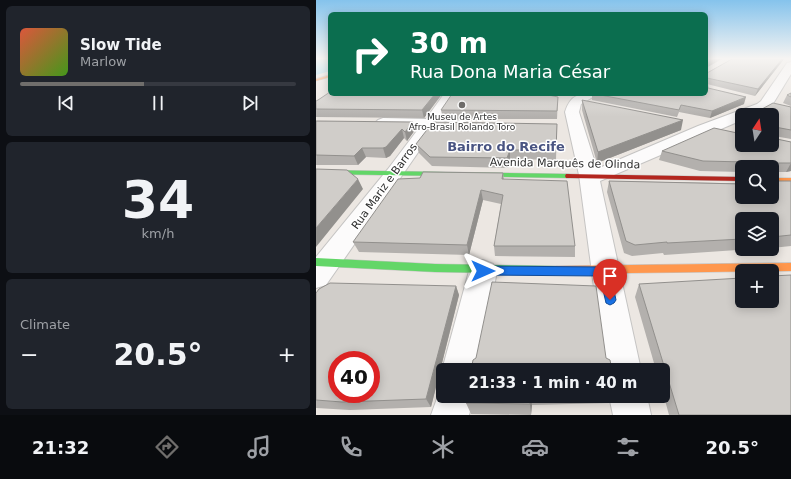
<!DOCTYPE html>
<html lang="en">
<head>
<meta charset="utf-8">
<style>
	:root { --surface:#171b24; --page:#20242c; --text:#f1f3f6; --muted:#9ea1a6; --line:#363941; --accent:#706e6c }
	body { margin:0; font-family:"DejaVu Sans",sans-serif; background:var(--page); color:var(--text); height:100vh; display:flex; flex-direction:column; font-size:15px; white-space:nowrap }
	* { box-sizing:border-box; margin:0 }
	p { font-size:13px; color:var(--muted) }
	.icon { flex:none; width:22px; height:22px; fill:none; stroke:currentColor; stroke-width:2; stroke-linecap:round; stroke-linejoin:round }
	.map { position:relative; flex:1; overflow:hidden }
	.side { display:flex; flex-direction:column; gap:6px; padding:6px; background:#0d0f14; width:316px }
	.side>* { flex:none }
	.guide { position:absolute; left:12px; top:12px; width:380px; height:84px; border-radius:6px; box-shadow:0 2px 10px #0003; background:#0b6e4f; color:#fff; overflow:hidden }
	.needle { width:26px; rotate:12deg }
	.buttons { position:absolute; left:419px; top:108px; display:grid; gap:8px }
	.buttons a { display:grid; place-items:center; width:44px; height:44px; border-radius:6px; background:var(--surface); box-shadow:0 2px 10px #0003; font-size:20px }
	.speed { position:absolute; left:12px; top:351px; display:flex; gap:8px; font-size:20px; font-weight:700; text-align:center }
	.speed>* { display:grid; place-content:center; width:52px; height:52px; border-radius:50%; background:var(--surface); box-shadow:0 2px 10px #0003; line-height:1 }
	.speed .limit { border:6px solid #d22; background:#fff; color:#111 }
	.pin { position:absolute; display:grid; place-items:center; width:34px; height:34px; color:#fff; margin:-41px -17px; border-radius:50% 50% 50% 0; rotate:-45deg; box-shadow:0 0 4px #0007 }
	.pin .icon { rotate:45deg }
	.me { position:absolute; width:44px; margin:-22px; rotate:90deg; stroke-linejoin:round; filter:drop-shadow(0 0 3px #0008) }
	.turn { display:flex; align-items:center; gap:14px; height:84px; padding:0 16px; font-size:18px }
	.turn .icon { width:52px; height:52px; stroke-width:2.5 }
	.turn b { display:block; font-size:28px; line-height:34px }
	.big { font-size:30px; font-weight:700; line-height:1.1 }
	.side .tile { flex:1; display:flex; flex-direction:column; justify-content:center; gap:6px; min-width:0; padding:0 14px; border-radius:6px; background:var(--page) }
	.side .dial { align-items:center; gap:0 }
	.dial b { font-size:52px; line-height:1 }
	.song { display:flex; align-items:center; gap:12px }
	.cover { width:48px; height:48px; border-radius:6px; background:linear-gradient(135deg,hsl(10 70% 55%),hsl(100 70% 35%)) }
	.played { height:4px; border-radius:2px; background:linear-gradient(90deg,var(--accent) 45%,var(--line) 45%) }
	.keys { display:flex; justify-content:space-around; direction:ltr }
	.heat { display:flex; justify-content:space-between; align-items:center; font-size:22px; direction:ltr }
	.trip { position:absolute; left:120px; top:363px; width:234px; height:40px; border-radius:6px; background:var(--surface); box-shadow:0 2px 10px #0003; font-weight:700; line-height:40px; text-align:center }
	.menu { display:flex; height:64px; justify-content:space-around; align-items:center; background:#090b0e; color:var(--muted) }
	.menu .icon { width:28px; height:28px }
	.menu .on { color:var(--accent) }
	.menu b { font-size:18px; color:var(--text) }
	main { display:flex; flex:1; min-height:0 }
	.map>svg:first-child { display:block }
</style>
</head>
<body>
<main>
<section class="side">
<div class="tile">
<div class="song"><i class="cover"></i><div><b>Slow Tide</b><p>Marlow</p></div></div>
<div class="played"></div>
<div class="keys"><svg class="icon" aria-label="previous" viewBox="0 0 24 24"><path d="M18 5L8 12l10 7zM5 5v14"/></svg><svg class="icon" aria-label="pause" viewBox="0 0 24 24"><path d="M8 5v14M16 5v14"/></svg><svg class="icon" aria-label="next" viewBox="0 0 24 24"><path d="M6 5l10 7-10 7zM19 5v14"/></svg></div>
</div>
<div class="tile dial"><b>34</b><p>km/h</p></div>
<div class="tile"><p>Climate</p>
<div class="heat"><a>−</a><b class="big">20.5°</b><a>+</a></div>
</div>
</section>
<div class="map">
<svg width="475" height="415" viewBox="0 0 475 415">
	<rect width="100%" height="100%" fill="#ece7e2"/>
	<path fill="#92daf1" d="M0,59H14V71L0,75Z"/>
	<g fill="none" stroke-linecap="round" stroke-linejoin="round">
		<g stroke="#c5c4c3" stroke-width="2">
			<path id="street" d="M475,62V74L455,107L438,115H426V120L284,181L325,370H289L263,175L249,112C255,93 264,94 282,94L265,104L263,112L281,169L382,126L441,104L445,101L471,63Z
				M128,94H141L125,119L150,121L153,124L150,127L119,128L10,285L0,288V257L72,169L103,128H67L62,126L59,123L62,120L67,118L110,119Z
				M167,260L177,264L181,271L162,370H127V371L126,370L153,271L157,264Z
				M127,382V396H158L153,415H115Z
				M293,396H331L335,415H297Z"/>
		</g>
		<g stroke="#c5c4c3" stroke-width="1">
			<path id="fast" d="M0,170L253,174L257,176L253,178L0,174Z
				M0,258L119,264L241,266L245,267L247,270L245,273L241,274L119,272L0,266Z"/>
		</g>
		<g stroke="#c5c4c3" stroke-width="1">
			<path id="slow" d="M14,75V77L0,81V79Z
				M456,178H475V182H456Z
				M475,263V271L241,274L237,273L235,270L237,267L241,266Z"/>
		</g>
		<g stroke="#c5c4c3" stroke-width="1">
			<path id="jam" d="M250,174L426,177V181L253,178H250L249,176Z"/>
		</g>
		<use href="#street" fill="#fcfbfb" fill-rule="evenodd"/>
		<use href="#fast" fill="#63d668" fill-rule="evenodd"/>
		<use href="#slow" fill="#ff974d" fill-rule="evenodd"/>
		<use href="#jam" fill="#b3261e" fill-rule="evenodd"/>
	</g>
	<path fill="#b3b0ad" d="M416,59H468L439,96L391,84L392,88L428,104L394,118L363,112L361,117L276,100V94H390L391,68V73Z
		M475,93V106L467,103L471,95Z
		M14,94H126L108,118L0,117V101Z
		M242,97L241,119H127L125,110Z
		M266,100L365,130L281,163L266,110Z
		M475,107V139L458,136L457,139L475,142V171L470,172H457L456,167H426V172L384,171L343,160L346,151L426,145L456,115Z
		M0,121L99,130L91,141L88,138L74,156L70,158L50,157L42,165H0Z
		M241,124L240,160L194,159L192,168L116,166L103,153L100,144Z
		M187,173L188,179L259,246V257L179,256L178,246L185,204L167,200L153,255L43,252L37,242Z
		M293,181L457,184L458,181H475V246L456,248V219H426V249H436L348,255L347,253L316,256L308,253L291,192Z
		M323,284L475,415H353L347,393V370H340L319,297Z
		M140,286L143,295L115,407L34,410L0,408V293Z
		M152,396H294L293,403L216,405L215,415L155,414L150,403Z"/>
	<path fill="#92908d" d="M398,59H406L390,68L391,63Z
		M466,59H468L439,96L442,89Z
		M119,94H126L108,118L106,110Z
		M430,97L428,104L394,118L396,111Z
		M367,120L365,130L281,163L282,152Z
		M97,122L99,130L91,141L89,132Z
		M86,129L88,138L74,156L70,158L67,148Z
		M46,148L50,157L42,165L38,156Z
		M194,150V159L192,168L191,158Z
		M475,163V171L470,172Z
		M459,169L456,175V170Z
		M42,179L47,189L0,247V228Z
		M165,190L167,200L153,255L151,245Z
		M140,286L143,295L115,407L110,399Z
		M215,396L216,405L215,415L214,404Z"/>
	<path fill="#d0cdc9" stroke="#92908d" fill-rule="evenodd" d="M390,59H398L391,63V73L416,59H466L442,89L391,78L392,88L430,97L396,111L365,105L363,110L279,94H390Z
		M14,92V94H119L106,110L0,109V101L2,100Z
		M475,93V97L471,95Z
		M136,94H228L242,97L241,111L125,110Z
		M266,100L367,120L282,152Z
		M457,103L475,107V130L459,127V135H456V115H435Z
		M0,121L97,122L89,132L86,129L70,147L67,148H46L38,156L0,155Z
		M117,122L241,124L240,150H194L191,158L114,157L100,144Z
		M398,128L426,134V145H456V138L475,142V163H461L459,169L456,170V167H431L430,162L387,161L346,151Z
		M0,169L31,170L42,179L0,228Z
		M107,172L187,173L186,179L251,181L259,246H178L187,195L165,190L151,245L37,242L82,179L104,178Z
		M293,181L426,184V197H456V184H458V181H475V235L456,237V219H426V239L351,243V242L319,245L310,241Z
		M475,275V415H363L323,284L426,278V301H456V276Z
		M176,282L280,286L290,358L294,360L296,370H155L157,360L160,358Z
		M14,283L140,286L110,399L26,402L0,400V293L3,289ZM21,360H55V394H21Z
		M152,396H215L214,404L150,403Z"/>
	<linearGradient id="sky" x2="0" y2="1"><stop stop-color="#85c3ec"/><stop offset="0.5" stop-color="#f6f4f2"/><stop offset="1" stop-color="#f6f4f2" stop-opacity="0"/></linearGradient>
	<rect width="475" height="117" fill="url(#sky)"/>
	<path fill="#1a73e8" stroke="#114b97" d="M167,266L289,267L293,268L294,272L300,300L298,303L294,305L290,303L284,276L167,275L163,274L161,271L163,268Z"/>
	<circle fill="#706e6c" stroke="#fff" stroke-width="1.5" cx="146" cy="105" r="4"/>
	<g text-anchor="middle" stroke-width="3" stroke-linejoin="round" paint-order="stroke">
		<g font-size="9" fill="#2d2d2d" stroke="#fff">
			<text x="146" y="120">Museu de Artes<tspan x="146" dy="10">Afro-Brasil Rolando Toro</tspan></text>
		</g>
		<g font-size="11" fill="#2d2d2d" stroke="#fff">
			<text transform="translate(249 163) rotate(1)" y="4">Avenida Marquês de Olinda</text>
			<text transform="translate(68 186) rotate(-54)" y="4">Rua Mariz e Barros</text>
		</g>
		<g font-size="13" font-weight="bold" fill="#495482" stroke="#fff">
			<text x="190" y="151">Bairro do Recife</text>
		</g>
	</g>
</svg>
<div class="buttons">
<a><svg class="needle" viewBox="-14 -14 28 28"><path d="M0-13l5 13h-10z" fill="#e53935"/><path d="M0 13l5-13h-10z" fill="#9ea1a6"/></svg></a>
<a><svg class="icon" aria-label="search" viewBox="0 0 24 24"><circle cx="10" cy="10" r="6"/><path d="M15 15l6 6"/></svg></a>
<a><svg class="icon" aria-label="layers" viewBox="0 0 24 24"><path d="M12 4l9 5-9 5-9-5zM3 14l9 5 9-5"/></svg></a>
<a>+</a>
</div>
<div class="speed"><div class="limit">40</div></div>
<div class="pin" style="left:294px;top:300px;background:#d93025"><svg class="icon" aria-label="arrive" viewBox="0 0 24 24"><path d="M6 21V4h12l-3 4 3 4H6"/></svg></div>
<svg class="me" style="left:167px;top:271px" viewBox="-20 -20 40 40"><path d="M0-17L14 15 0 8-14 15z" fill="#1a73e8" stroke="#fff" stroke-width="4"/></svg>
<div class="trip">21:33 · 1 min · 40 m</div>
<div class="guide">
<div class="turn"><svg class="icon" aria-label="right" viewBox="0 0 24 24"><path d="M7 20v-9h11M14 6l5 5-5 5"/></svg><div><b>30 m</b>Rua Dona Maria César</div></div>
</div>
</div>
</main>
<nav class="menu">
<b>21:32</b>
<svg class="icon on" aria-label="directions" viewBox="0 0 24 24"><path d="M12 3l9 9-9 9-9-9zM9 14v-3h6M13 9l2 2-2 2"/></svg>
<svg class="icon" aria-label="music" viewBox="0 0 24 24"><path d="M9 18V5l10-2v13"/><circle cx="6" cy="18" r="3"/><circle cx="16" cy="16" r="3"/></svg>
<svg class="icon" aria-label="phone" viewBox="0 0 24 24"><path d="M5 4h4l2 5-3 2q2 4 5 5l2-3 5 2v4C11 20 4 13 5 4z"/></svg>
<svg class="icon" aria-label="climate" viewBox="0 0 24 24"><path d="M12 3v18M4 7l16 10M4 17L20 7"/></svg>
<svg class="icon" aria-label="car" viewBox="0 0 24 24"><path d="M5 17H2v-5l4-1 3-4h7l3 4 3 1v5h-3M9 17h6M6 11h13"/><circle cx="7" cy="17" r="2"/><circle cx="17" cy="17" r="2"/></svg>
<svg class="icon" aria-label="filters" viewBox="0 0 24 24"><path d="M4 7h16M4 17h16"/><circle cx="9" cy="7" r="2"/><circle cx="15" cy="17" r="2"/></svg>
<b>20.5°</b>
</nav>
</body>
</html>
